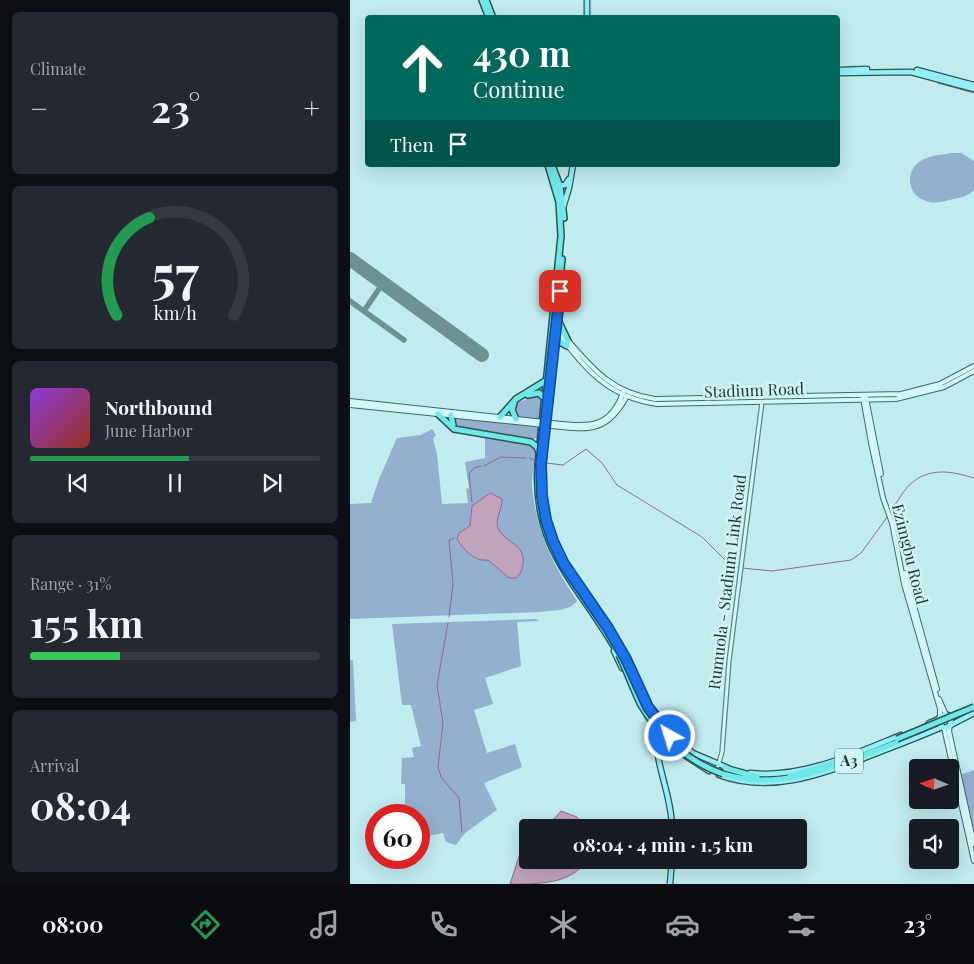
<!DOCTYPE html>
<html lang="en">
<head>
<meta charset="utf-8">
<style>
	:root { --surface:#171b24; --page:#242831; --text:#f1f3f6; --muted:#9ea1a6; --line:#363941; --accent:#259a52 }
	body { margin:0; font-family:"Playfair Display",serif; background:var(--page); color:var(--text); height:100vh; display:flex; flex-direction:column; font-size:19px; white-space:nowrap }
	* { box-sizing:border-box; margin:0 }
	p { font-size:16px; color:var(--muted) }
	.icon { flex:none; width:28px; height:28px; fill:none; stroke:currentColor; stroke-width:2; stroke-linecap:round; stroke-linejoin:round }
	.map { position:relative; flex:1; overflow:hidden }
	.side { display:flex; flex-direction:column; gap:12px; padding:12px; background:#0d0f14; width:350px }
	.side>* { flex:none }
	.guide { position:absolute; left:15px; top:15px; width:475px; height:152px; border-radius:5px; box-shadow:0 5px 20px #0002; background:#00695c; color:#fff; overflow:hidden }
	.needle { width:32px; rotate:272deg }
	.controls { position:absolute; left:559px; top:759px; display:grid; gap:10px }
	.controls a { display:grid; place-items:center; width:50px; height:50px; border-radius:5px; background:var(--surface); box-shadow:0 5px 20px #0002; font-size:25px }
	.speed { position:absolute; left:15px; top:804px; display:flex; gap:10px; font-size:25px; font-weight:700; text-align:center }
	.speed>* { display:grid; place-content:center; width:65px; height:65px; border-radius:50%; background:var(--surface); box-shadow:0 5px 20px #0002; line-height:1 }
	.speed .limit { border:8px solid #d22; background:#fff; color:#111 }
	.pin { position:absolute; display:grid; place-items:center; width:42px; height:42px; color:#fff; margin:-21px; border-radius:10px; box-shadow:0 2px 8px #0006 }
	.me { position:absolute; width:55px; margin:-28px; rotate:321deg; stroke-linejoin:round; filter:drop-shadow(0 0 4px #0008) }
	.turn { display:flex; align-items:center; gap:18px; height:105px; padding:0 25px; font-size:22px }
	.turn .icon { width:65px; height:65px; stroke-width:2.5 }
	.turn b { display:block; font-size:35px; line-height:42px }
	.then { display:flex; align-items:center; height:48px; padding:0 25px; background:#0003; gap:10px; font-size:19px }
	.big { font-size:38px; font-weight:700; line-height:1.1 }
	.side .widget { flex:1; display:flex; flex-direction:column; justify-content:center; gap:8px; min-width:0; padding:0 18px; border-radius:8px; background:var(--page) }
	.side .dial { align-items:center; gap:0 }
	.dial svg { height:130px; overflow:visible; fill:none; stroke:var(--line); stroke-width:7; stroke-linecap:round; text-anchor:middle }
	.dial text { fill:var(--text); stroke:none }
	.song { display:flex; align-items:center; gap:15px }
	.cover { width:60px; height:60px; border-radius:8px; background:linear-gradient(135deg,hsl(270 70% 55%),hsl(10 70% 35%)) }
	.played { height:5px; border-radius:2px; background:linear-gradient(90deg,var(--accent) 55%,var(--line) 55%) }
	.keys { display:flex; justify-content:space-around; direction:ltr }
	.heat { display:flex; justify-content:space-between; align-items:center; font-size:28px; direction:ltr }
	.charge { height:8px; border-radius:4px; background:linear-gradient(90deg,#34c759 31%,var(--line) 0) }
	.trip { position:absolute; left:169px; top:819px; width:288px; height:50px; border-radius:5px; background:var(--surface); box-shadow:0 5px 20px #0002; font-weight:700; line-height:50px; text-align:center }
	.dock { display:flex; height:80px; justify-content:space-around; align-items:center; background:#090b0e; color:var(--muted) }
	.dock .icon { width:35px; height:35px }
	.dock .current { color:var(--accent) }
	.dock b { font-size:22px; color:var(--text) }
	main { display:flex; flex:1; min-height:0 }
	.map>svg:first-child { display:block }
</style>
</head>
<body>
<main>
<section class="side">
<div class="widget"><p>Climate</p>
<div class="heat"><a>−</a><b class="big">23°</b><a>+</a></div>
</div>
<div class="widget dial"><svg viewBox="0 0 100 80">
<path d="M14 69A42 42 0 1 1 86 69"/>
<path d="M14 69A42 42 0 0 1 34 9" stroke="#259a52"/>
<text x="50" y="56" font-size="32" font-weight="700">57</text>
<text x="50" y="72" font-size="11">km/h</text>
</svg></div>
<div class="widget">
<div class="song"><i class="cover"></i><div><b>Northbound</b><p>June Harbor</p></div></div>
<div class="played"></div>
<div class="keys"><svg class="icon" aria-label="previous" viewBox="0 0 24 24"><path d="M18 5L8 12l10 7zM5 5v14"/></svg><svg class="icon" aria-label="pause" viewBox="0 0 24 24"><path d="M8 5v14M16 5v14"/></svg><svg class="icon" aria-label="next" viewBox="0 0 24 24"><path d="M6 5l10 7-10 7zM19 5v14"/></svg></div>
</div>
<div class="widget"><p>Range · 31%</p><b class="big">155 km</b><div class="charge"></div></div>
<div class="widget"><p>Arrival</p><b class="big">08:04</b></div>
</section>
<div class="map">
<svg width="624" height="884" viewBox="0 0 624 884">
	<rect width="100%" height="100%" fill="#c0ebef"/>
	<path fill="#93b0ce" d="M601,153H611L624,161V190C617,197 609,198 599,200C591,202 583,204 576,201C555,195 555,167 574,159C582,155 592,155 601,153Z
		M186,395L192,398L190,420L168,417L165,409L167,403Z
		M104,417L190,426L187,437L183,439L107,426Z
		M82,429L86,435L83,439L87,454L92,504L118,503L116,489L119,488L115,462L135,458V437L180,445L184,448C187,458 181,473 182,486C186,530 202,564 227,601C218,612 202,610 189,612L0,619V504L21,503L29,479L47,438L71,435Z
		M186,619L189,621L167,622L171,666L135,678L143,704L124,710L137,753L165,744L172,767L134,783L147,810L115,833L106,845L96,842L93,833L78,836L75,829L69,824V815H63L62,810L55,807V784H51L52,758L64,757L62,748L71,746L61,705H52L42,624Z
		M0,660H3L6,721L0,722Z
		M624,770V843L610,775Z"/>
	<path fill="#c1a3be" stroke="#8f6a8a" d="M140,493L152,499C153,509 143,521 149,530C157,544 175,543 173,564C172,569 171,574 166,578H159L138,560C124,562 113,549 107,539L109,533L120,526L122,506Z
		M211,811L227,817L235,827H183L204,819Z
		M177,832L178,860H237C221,884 191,884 160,884Z"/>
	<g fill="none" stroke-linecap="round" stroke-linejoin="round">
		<path stroke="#8f6a8a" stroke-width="1" d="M588,83L624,93
			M179,458L184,460
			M196,463L213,465L236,449L252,463L267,485L352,537L382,567L422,571L501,560L511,553L538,516
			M134,466L151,457L176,458
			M122,502L119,474L124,468L131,466
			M540,512C547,503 554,488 564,481C583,467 604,472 624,478
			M99,617L103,584L99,540L104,538
			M98,623L87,685L93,723L88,767L91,777L109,798L112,832"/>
		<path stroke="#6e9292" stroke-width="5.5" d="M0,301L54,340
			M14,311L33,283"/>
		<path stroke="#6e9292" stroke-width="14" d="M0,259L132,355"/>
		<g stroke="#578985" stroke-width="5.5">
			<path id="tertiary" d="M368,766L372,752L379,661L412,402"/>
		</g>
		<g stroke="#3a6b66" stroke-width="6">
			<path id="secondary" d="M207,328C238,362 256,392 305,399L551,394L590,384L624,366
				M207,332C236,369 257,397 307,404L546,399L594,387L624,371
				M513,398L521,443L533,498L542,523L554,584L590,709V717
				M516,398L531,474
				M0,401L185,421
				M0,405L185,424
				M202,423C236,426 259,431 273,393
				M201,426C239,430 257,433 277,396
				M555,573L587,689
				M589,699L596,715
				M600,725L599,731L624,844
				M594,728L624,861"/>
		</g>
		<g stroke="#2c5650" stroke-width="7">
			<path id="primary" d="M237,18V0
				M490,70L517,69
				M567,70L624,85
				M488,73L561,72L624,89
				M205,186L215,185L219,179
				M213,208L219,188L223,165
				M267,642L296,702L310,723
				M264,651L272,668
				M304,723H310L319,732L320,738L318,741H311L302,731V726Z
				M579,723L589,719
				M600,725L601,719L598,715H594L589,718V724L595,728L624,713
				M320,734L343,753L378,768
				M307,737C305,765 322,796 322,828
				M314,742L359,771
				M310,753L315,747H321
				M400,773C451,779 504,754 551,735
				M369,775C420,794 469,775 517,757C542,747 567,738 592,727
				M320,884L322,860"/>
		</g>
		<g stroke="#2c5650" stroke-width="8">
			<path id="trunk" d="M132,0L139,18
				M136,0L143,18
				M198,165L209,202L211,236L188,464C182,553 231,585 269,655
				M202,165L210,186L214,218
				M209,322L218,341
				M205,346L210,342L217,346
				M178,395L189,393L194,398
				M164,403L162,410L166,419
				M88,414L104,429L181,442L187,447L189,453
				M101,415L103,425
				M150,417L166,399L197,380
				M195,427L212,259
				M192,457C183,540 230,581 268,646
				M375,768L407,777
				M373,774C435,793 491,763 548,742
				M440,776L490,761"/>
		</g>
		<use href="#tertiary" stroke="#d3f6fa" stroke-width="3"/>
		<use href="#secondary" stroke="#d3f6fa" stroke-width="4"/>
		<use href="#primary" stroke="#95edf5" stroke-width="4.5"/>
		<use href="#trunk" stroke="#70e8e8" stroke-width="5"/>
		<g stroke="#3a6b66" stroke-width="6" stroke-linecap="butt">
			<path id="secondary-bridge" d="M185,421L202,423
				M185,424L201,426"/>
		</g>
		<g stroke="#2c5650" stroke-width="8" stroke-linecap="butt">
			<path id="trunk-bridge" d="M269,655C277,671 283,689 291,705C309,736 339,762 373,774
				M547,739L624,707"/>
		</g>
		<use href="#secondary-bridge" stroke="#d3f6fa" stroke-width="4"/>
		<use href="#trunk-bridge" stroke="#70e8e8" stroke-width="5"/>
	</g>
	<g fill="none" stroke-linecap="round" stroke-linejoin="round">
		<g stroke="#114b97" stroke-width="12">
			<path id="route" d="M210,291L191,464L192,496L196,520L203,541L214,564L258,628L276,659L298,707L320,736"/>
		</g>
		<use href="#route" stroke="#1a73e8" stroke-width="9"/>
	</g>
	<g text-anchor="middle" stroke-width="5" stroke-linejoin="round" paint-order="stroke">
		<rect fill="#cff3f7" stroke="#52706e" stroke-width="1" x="485" y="748.5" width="28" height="25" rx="4"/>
		<g font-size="15" font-weight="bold" fill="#1c3834">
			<text x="499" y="766">A3</text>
		</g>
		<g font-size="16" fill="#1c3834" stroke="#cff3f7">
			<text transform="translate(404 390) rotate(-2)" y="6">Stadium Road</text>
			<text transform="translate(560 554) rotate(76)" y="6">Ezimgbu Road</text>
			<text transform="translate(377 582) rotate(-83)" y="6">Rumuola - Stadium Link Road</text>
		</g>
	</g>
</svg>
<div class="controls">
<a><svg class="needle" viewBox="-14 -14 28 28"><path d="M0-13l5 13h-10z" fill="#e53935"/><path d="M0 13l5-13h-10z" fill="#9ea1a6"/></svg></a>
<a><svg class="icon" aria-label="sound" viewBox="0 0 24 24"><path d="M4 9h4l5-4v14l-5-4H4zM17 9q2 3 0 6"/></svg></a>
</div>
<div class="speed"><div class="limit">60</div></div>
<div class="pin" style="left:210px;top:291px;background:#d93025"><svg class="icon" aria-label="arrive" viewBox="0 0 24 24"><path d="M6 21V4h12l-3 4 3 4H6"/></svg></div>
<svg class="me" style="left:320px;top:736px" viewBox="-20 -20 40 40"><circle r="17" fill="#1a73e8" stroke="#fff" stroke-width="3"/><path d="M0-11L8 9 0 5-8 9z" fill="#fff"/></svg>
<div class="trip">08:04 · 4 min · 1.5 km</div>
<div class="guide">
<div class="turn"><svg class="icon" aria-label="ahead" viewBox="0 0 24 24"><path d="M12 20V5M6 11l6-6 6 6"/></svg><div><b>430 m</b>Continue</div></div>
<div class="then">Then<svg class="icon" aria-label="arrive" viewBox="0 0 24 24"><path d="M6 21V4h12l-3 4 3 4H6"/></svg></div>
</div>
</div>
</main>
<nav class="dock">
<b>08:00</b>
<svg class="icon current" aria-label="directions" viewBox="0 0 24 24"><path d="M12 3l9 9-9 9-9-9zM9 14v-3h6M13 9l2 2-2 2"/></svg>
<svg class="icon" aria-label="music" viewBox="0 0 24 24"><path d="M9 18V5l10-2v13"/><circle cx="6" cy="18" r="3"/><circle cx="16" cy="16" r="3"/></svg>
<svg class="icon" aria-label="phone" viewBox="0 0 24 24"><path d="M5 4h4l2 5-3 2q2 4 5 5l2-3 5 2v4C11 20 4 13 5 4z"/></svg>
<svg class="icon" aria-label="climate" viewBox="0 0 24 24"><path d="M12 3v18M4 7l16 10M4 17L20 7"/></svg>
<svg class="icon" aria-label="car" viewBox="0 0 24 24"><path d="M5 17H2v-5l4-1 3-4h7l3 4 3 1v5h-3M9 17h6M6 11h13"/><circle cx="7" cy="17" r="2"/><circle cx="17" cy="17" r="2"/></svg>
<svg class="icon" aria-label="filters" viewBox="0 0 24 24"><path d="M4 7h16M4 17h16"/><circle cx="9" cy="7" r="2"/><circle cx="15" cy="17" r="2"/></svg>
<b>23°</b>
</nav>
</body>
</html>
